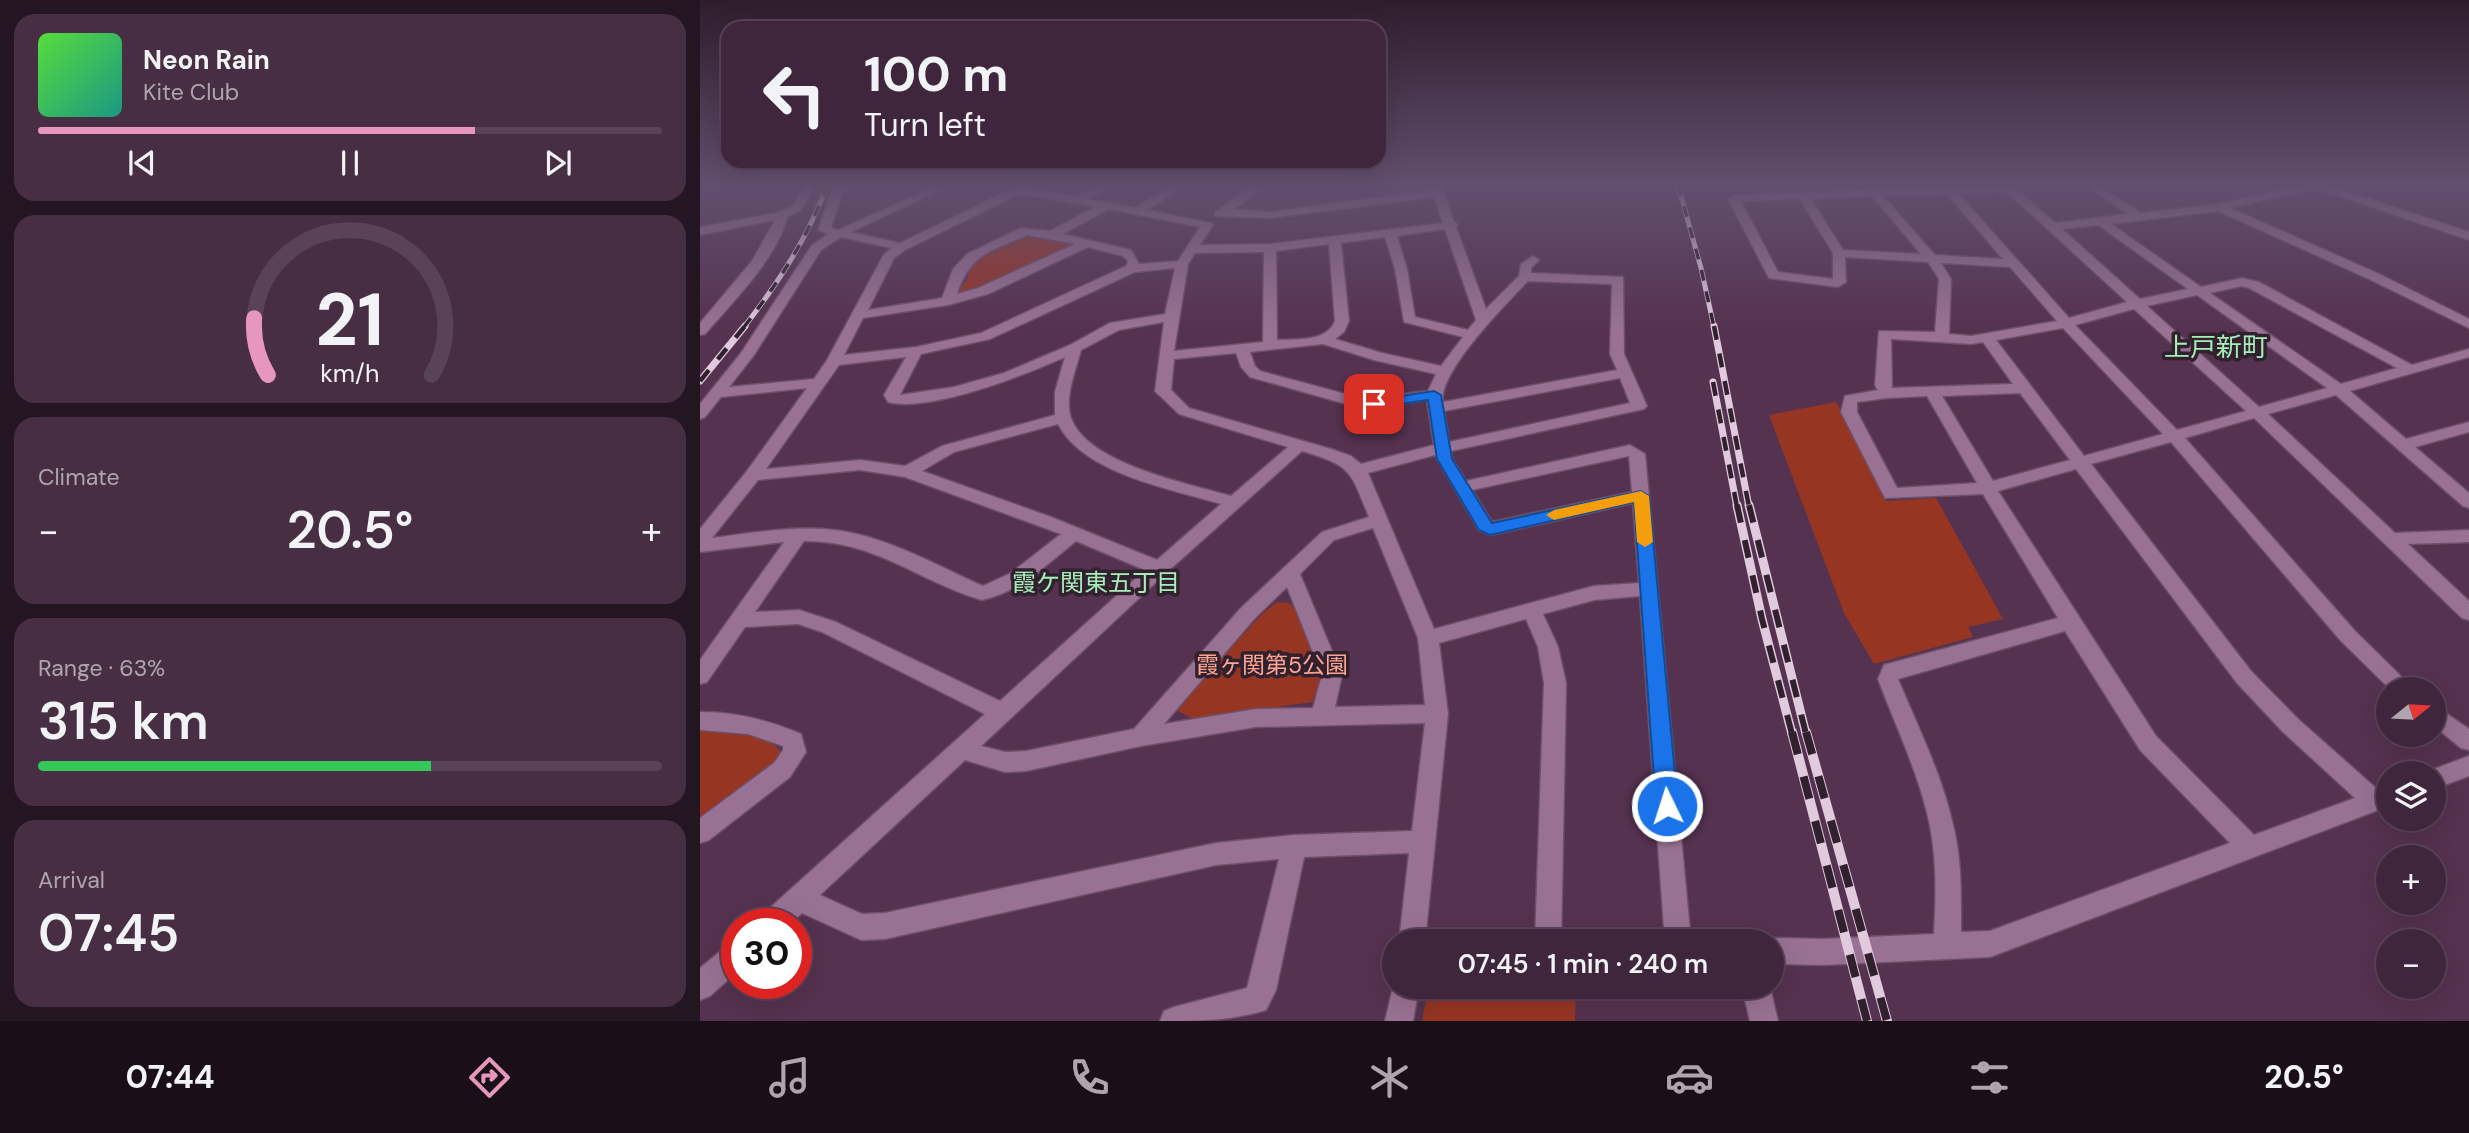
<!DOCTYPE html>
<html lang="en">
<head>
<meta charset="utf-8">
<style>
	:root { --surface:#40263c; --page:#472e43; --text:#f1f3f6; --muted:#aea5af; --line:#594356; --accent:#e797bd }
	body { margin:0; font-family:"DM Sans","Noto Sans JP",sans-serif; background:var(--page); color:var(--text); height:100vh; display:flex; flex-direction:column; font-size:26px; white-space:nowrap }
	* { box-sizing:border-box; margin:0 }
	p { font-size:23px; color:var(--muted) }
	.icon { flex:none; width:38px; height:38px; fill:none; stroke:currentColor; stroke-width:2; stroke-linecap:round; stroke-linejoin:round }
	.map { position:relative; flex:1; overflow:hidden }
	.details { display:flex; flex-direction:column; gap:14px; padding:14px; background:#231521; width:700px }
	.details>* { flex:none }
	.guide { position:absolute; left:21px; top:21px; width:665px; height:147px; border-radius:21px; box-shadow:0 7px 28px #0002,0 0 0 2px var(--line); background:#40263c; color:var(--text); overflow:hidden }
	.needle { width:46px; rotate:72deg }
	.fabs { position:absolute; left:1676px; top:677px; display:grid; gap:14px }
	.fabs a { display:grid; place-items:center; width:70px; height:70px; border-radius:50%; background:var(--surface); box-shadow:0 7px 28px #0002,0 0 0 2px var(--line); font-size:35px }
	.speed { position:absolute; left:21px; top:908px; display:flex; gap:14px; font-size:35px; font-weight:700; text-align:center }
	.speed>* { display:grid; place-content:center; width:91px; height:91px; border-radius:50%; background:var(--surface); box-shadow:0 7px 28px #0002,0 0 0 2px var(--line); line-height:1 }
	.speed .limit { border:10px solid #d22; background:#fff; color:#111 }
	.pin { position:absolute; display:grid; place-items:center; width:60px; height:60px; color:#fff; margin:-30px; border-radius:14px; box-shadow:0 4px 10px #0006 }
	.me { position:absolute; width:77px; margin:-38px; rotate:356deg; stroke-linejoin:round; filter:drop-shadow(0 0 5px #0008) }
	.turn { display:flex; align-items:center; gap:24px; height:147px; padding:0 28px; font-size:32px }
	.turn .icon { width:91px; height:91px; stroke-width:2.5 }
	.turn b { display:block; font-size:49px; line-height:60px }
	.big { font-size:52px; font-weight:600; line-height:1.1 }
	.details .tile { flex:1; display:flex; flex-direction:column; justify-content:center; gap:10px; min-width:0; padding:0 24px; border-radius:21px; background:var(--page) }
	.details .dial { align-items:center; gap:0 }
	.dial svg { height:182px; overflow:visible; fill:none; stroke:var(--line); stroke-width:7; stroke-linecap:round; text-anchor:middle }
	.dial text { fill:var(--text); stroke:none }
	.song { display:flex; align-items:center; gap:21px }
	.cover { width:84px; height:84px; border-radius:10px; background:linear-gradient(135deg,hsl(110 70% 55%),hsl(170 70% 35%)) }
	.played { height:7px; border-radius:4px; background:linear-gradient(90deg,var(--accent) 70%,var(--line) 70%) }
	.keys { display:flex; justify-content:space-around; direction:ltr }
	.heat { display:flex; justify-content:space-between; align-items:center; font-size:38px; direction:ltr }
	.charge { height:10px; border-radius:5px; background:linear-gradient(90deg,#34c759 63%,var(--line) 0) }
	.trip { position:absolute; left:682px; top:929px; width:402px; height:70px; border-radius:35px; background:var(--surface); box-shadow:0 7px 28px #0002,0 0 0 2px var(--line); font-weight:600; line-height:70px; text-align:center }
	.tab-bar { display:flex; height:112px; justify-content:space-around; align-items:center; background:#1a0f18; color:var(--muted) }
	.tab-bar .icon { width:49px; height:49px }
	.tab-bar .current { color:var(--accent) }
	.tab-bar b { font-size:32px; color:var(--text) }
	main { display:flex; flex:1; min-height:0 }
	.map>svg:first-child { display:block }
</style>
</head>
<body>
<main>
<section class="details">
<div class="tile">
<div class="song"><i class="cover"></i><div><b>Neon Rain</b><p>Kite Club</p></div></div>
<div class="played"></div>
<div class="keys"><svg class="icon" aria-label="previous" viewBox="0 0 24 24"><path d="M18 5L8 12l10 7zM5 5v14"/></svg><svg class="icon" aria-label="pause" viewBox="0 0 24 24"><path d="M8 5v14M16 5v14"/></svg><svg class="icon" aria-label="next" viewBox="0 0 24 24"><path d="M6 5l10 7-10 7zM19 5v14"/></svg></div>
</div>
<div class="tile dial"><svg viewBox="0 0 100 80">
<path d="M14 69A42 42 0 1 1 86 69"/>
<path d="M14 69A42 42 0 0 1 8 44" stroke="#e797bd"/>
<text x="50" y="56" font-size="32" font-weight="700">21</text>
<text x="50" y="72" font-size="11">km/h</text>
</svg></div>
<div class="tile"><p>Climate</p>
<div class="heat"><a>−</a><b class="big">20.5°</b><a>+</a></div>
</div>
<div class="tile"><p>Range · 63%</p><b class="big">315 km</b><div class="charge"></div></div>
<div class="tile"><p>Arrival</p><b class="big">07:45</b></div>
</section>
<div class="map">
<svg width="1769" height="1021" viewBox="0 0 1769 1021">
	<rect width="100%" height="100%" fill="#553250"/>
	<path fill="#973523" d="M326,233L372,244L370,248L291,282L292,284L263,293L258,290L259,286L265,283L270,271L265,270C285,254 305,247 326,233Z
		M1136,402L1186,501L1236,498L1303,619L1268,627L1273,637L1174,664L1144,613L1069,415Z
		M577,602L589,603L595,609L619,672L622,688L612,702L494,719L478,711L481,702L562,614Z
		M0,730C26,732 67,730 83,755L73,766L0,822Z
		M729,987H876L875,1021H722Z"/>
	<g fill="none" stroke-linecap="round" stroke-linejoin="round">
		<g stroke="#6c4f68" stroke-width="3">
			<path id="minor" d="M105,185H115L101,210L87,217C78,257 32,303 5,334L0,335V323L52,261L75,220L0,235V227L76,213L93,206Z
				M134,185H164L142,193L131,228L138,230L238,185H251L151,232L200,243L320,185H333L331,188L376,197L399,185H412L388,199L435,208L474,185H486L447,210L511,223L513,225L500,245L570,244L743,223L734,197L571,218L515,216V212L555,185H567L534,209L571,212L734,190L737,185H747L744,193L754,222L758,225L756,227L786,309L819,276L821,264L833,256L839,260L831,268V273L923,277L924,354L947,406L944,409L751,451L752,459L766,481L930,445L945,454L991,942H965L940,596L894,600L843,614L858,647L866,683L861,942H835L844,683L838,647L826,619L739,643L748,714L725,942H699L709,853L604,857L576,990L566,1010C531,1021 496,1021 460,1021L464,1011L474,1007L547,988L579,859L516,865L185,939L161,940L102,913L90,924H58L62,915L285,714L122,632L98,624L45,627L7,682L0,684V660L84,542L0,552V529L47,471L107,388L21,397L5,417L0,419V404L41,353L112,245L128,234L118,230ZM321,193L395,207L350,231L321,228L267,254L253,269L242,298L168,310L194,258L205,250ZM408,209L500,227L478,261L439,264L431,250L363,234ZM745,229L776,320L768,330L715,317L707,269L697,236ZM327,235L375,244L278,288L257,294C271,252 289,253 327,235ZM141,237L191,248L183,256L127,360L114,379L29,387L54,355L121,250ZM685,237L695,269L704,322L763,337L741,366L682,353L635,339L644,332L649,321L641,243ZM629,244L635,321C627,342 596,339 577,340L576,251ZM388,247L423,256L428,261L426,266L281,333L216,347L144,355L163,318L248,305L288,294ZM564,252L563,342L474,351L488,264L495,253ZM475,268L465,314L410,323L370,345L304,373L254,387L200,395L221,354L290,339L435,272ZM828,281L912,284L910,354L917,370L743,402C738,372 807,303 828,281ZM464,322L455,391L458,394L479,414L588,447L531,496C490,484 387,464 371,418C364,397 376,370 381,350L419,330ZM623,344L674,360L736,374L728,391L664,399L560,371L555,366L550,352ZM536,353L541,367L550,377L664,409L727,400L734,445L661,464L651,456L631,449L489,408L471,390L474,359ZM206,357L184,395L188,402C229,413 325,375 365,357L355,392V415L242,446L205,466L160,460L66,469L139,365ZM920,378L930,403L749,442L744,411ZM358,424C384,474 471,489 521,504L457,560L351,517L222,471L254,452ZM602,451C652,466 650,470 669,517L622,532L541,608L434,729L326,751L305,752L281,746L466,573ZM735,455L779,530L790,535L933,503L939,583L894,586L734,629L668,473ZM929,456L932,492L792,522L772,490ZM160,470L205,477L361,534L311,573L283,586C238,566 191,539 142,531C99,524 54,533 12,538L58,480ZM673,528L718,638L725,705L635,707L642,675L600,574L634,540ZM104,541C178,541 217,581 282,600C321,591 346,565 376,541L445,570L300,701L136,622L99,610L55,612ZM587,587L622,675L613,708L556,709L464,724L555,618ZM725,723L712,831L594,835L516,843L185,913L162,914L120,895L265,760L305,772L326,771L441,746L556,727Z
				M1240,185L1313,186L1355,223L1428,214L1385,185H1397L1441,213L1519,204L1603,185H1627L1769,232V240L1616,188L1530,208L1677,273L1769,319V328L1669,279L1518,211L1411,224L1501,287L1542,278L1559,282L1712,365L1769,349V357L1650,391L1706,439L1769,422V432L1715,447L1769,493V508L1763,506L1636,395L1568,414L1695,533L1769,530V542L1708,544L1769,601V620L1762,618L1554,418L1485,438L1655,631L1715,690H1691L1641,641L1471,442L1391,464L1551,671L1598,719L1678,790L1689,786V806L1290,957L1123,965L1073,964V942H1064L1073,938L1123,939L1234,934C1236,898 1237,862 1230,826C1220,776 1196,727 1178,679L1184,665L1191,663L1358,618L1283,494L1185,498L1141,412L1145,396L1178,390L1175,385L1179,331L1235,332L1239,279L1228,262L1145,257L1146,282L1138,287L1069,278L1028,199L1036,195L1241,187ZM1306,191L1427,302L1369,318L1258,193ZM1247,194L1303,259L1235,255L1183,196ZM1172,196L1221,254L1143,250L1111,199ZM1100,199L1133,253V279L1078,272L1041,201ZM1398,225L1488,289L1440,299L1362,229ZM1241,263L1310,267L1357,321L1271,336L1249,334L1251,279ZM1542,286L1549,288L1697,368L1641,384L1510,293ZM1497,295L1627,388L1559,407L1447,306ZM1434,309L1546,411L1477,430L1375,325ZM1363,328L1463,434L1384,456L1296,340ZM1191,339L1271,344L1283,342L1313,384L1192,388ZM1320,393L1370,460L1293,481L1242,396ZM1227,396L1277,483L1197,488L1157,412V402L1187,398ZM1376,469L1537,683L1582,731L1655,798L1554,835L1456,736L1298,491ZM1365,631L1440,750L1530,843L1290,931L1261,932C1261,897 1262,860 1253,825C1242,775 1218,727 1198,679Z
				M1734,705L1769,729V750L1761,748L1734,726Z
				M0,712C36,712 68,720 101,734L106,752L90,777L9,840L0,843V818L74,763L83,750V746L48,734L0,730Z
				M1769,756V776L1734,789V774L1726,772Z
				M37,941V972L10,996L0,1000V968L28,945Z
				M695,979V987H719L713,1021H685Z
				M1042,987H1070L1078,1021H1050Z"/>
		</g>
		<use href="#minor" fill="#997293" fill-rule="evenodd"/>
		<g stroke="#e2cade" stroke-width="5">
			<path id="rail-far3" d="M978,185L1001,268L1014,327
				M44,327C78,283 108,238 127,185"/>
		</g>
		<g stroke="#e2cade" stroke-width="7">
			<path id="rail-far2" d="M1014,326L1049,507
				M0,381L45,326
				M1013,382L1037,507"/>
		</g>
		<g stroke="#e2cade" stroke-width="9">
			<path id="rail-far1" d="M1037,505L1062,619L1092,734
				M1049,505L1106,734"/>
		</g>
		<g stroke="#e2cade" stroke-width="10">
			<path id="rail" d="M1092,732L1167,1021
				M1106,732L1187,1021"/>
		</g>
		<use href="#rail-far3" stroke="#31212e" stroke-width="3.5" stroke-dasharray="11" stroke-linecap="butt"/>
		<use href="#rail-far2" stroke="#31212e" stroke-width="4.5" stroke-dasharray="14" stroke-linecap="butt"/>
		<use href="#rail-far1" stroke="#31212e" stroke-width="6" stroke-dasharray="18" stroke-linecap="butt"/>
		<use href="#rail" stroke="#31212e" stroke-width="8" stroke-dasharray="23" stroke-linecap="butt"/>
	</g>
	<linearGradient id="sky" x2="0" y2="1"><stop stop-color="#2f1c2c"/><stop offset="0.56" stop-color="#624f6f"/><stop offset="1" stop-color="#624f6f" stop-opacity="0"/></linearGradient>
	<rect width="1769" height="328" fill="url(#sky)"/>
	<path fill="#1a73e8" stroke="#114b97" stroke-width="2" d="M734,391L741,395L752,459L792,523L941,491L949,496L978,806L974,813L967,815L959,813L956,806L934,502L790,535L779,530L737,459L728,400L674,408L667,404L674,400Z"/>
	<path fill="#f59e0b" d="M941,491L949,496L953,542L945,547L937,542L934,502L854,520L846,515L854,510Z"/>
	<g text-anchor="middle" stroke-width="7" stroke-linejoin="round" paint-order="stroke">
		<g font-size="23" fill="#ffa491" stroke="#31212e">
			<text x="572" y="673">霞ヶ関第5公園</text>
		</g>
		<g font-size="24" fill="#a6edb9" stroke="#31212e">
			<text x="396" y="591">霞ケ関東五丁目</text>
		</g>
		<g font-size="26" fill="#a6edb9" stroke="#31212e">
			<text x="1516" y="356">上戸新町</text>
		</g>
	</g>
</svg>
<div class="fabs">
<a><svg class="needle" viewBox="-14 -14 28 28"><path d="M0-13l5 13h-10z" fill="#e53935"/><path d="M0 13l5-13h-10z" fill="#aea5af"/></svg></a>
<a><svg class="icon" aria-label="layers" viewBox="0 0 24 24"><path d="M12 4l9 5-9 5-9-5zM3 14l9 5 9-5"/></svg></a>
<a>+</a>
<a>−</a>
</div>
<div class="speed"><div class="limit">30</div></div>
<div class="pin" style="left:674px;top:404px;background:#d93025"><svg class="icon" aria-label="arrive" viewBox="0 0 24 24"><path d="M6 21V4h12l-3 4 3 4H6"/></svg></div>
<svg class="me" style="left:967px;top:806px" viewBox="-20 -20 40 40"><circle r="17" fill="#1a73e8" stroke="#fff" stroke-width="3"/><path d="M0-11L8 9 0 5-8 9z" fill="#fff"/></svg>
<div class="trip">07:45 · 1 min · 240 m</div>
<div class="guide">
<div class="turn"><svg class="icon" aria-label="left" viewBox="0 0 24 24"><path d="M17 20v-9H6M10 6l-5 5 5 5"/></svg><div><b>100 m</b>Turn left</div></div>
</div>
</div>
</main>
<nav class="tab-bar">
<b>07:44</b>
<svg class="icon current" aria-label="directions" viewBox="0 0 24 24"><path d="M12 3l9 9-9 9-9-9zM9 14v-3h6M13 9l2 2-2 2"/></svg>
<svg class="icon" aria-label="music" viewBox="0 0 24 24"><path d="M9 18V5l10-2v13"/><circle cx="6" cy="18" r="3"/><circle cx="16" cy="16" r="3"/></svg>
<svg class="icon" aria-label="phone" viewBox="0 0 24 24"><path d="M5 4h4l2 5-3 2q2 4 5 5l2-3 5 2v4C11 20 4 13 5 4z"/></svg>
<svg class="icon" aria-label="climate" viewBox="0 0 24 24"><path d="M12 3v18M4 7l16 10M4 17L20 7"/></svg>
<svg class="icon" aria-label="car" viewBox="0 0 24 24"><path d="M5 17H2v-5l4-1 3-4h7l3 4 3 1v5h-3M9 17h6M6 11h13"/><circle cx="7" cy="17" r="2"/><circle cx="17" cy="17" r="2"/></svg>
<svg class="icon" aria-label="filters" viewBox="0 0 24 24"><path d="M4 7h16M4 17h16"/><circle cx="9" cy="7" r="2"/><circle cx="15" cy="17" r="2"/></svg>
<b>20.5°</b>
</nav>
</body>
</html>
